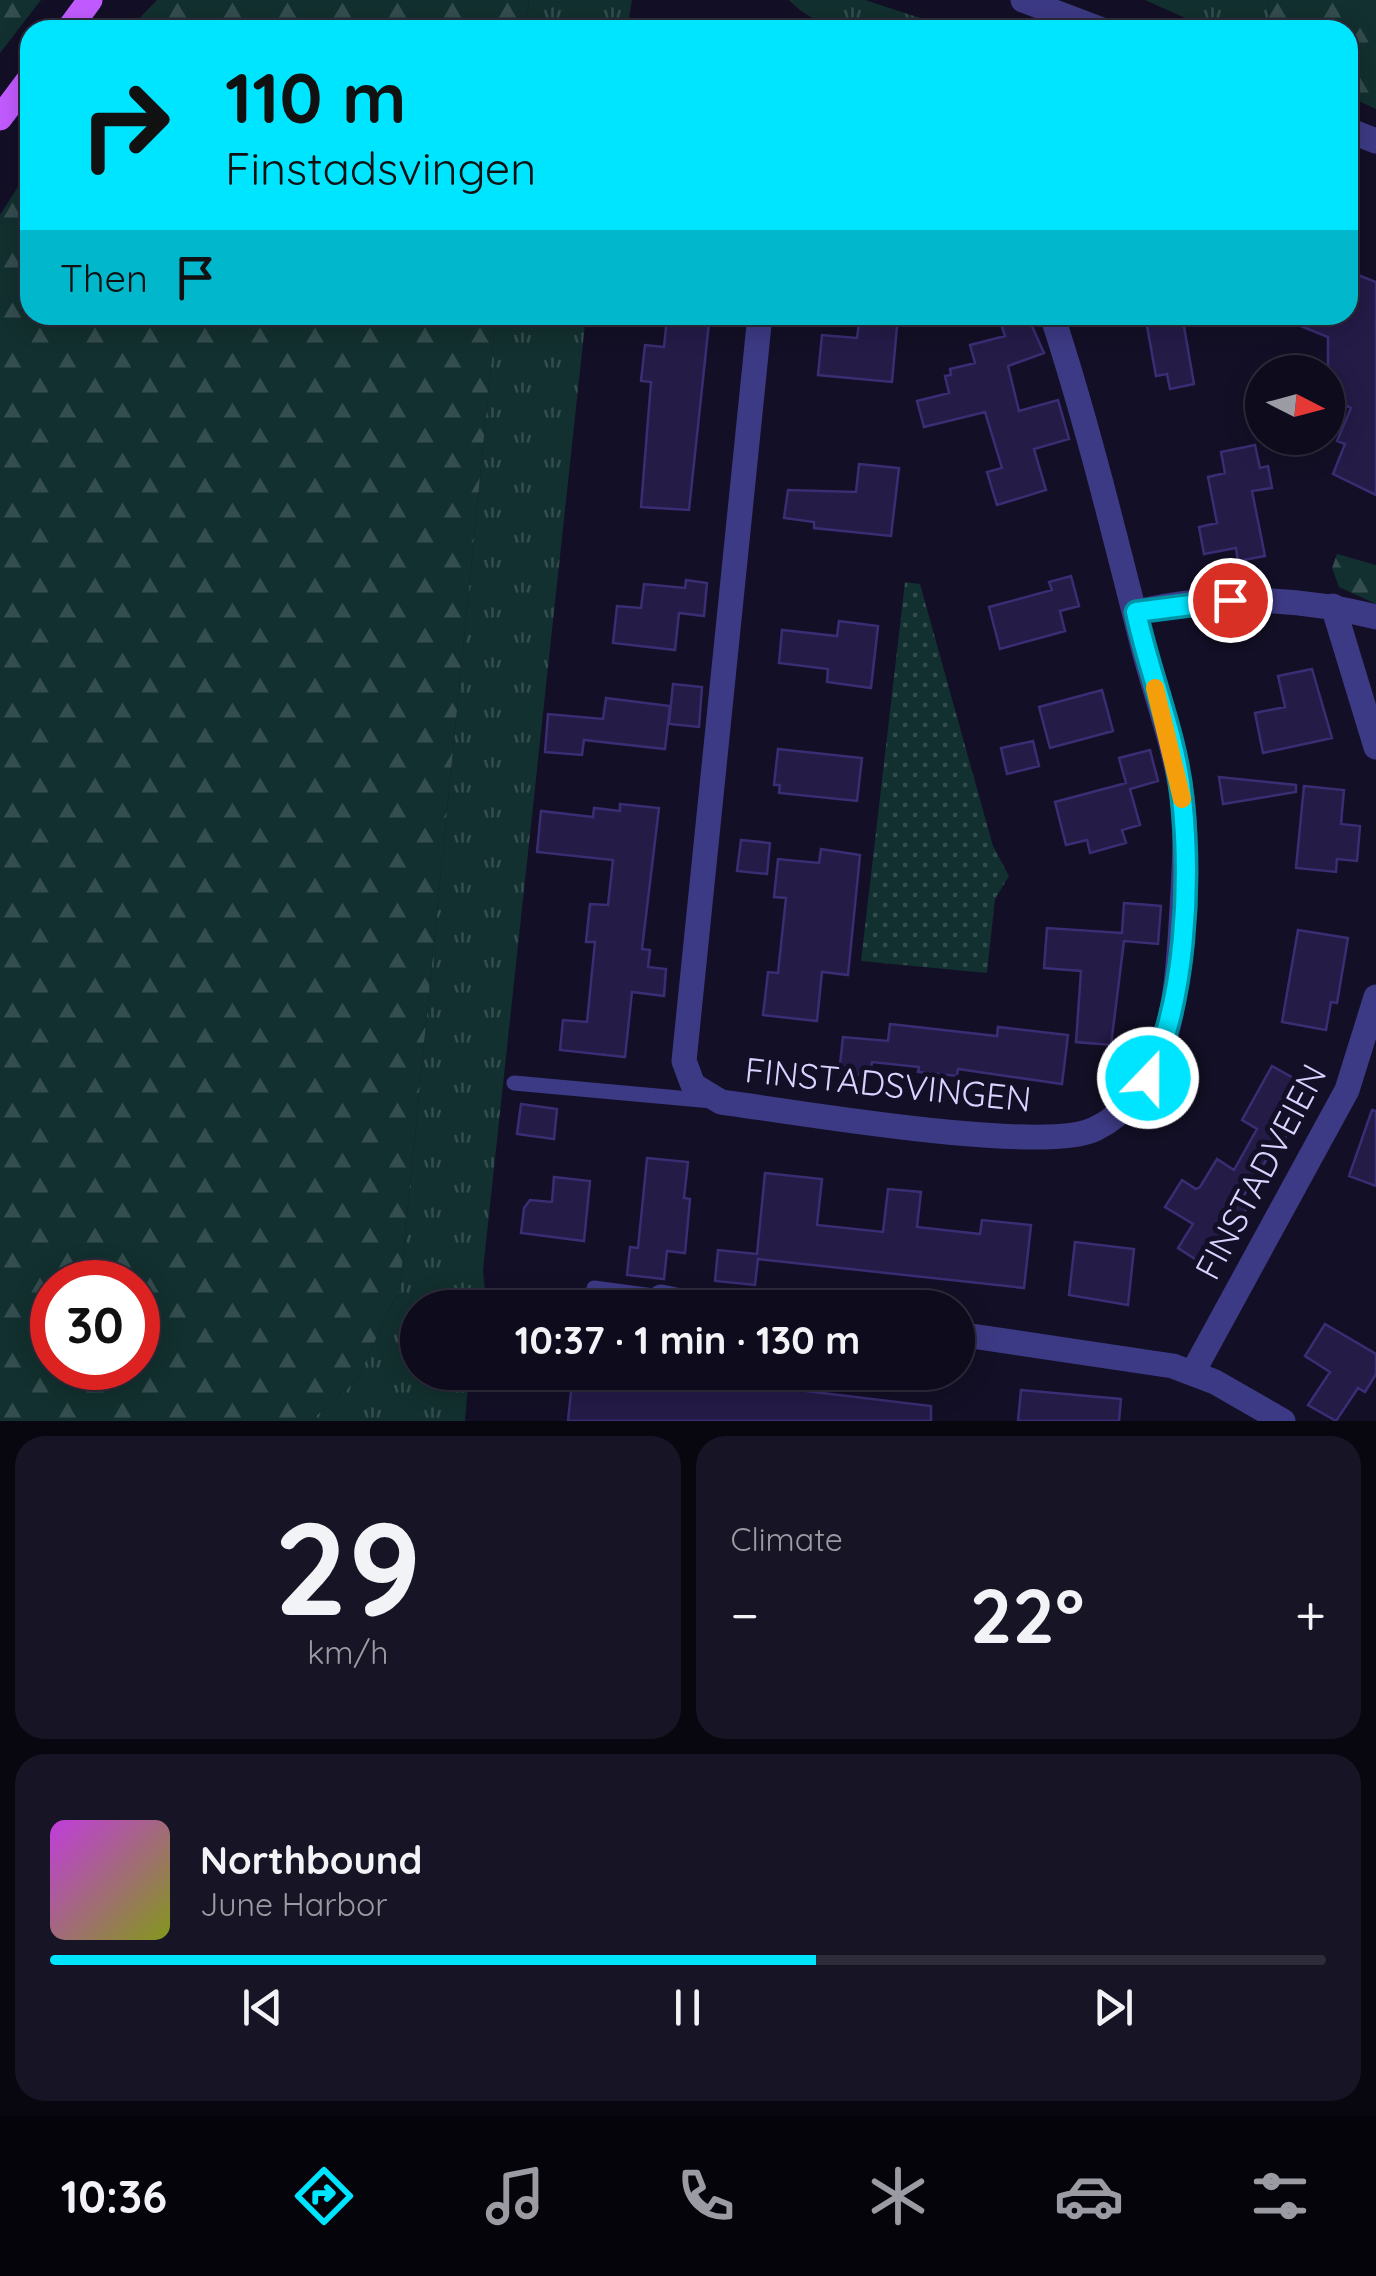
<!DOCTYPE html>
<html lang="en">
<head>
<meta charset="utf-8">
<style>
	:root { --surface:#0e0b1c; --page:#171425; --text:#f1f3f6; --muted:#9b9ba3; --line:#2e2b3b; --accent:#00e5ff }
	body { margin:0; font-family:Quicksand,sans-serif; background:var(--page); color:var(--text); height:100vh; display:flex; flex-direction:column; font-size:38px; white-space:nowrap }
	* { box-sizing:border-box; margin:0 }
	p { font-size:32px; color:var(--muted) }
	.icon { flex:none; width:55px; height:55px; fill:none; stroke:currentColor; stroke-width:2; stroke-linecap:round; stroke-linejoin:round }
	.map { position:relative; height:1421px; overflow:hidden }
	.drawer { display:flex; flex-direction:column; gap:15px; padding:15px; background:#08060f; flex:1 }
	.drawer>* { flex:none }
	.top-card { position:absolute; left:20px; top:20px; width:1338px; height:305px; border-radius:30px; box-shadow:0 5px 25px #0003,0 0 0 2px var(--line); background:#00e5ff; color:#111; overflow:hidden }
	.needle { width:65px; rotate:96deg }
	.tools { position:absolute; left:1245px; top:355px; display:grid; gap:20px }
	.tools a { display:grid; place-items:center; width:100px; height:100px; border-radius:50%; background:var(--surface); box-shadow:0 5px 25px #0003,0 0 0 2px var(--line); font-size:50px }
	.speed { position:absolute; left:30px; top:1260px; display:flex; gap:20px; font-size:50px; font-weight:700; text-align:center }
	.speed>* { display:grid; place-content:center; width:130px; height:130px; border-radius:50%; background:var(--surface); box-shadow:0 5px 25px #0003,0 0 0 2px var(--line); line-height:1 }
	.speed .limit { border:15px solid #d22; background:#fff; color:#111 }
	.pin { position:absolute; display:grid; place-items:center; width:85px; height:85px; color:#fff; margin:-42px; border:5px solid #fff; border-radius:50%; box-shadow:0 2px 10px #0007 }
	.me { position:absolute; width:110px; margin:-55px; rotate:22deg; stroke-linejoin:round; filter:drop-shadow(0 0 8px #0008) }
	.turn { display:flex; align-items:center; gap:35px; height:210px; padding:0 40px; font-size:45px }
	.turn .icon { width:130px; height:130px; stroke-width:2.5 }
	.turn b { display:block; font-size:70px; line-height:85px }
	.then { display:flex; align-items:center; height:95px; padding:0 40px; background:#0003; gap:20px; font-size:38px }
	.big { font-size:75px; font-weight:700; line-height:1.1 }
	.drawer .card { flex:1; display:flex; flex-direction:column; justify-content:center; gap:15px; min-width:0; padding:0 35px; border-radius:30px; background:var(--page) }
	.drawer .dial { align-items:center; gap:0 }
	.dial b { font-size:130px; line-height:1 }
	.song { display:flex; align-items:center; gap:30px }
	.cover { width:120px; height:120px; border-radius:15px; background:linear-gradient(135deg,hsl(290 70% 55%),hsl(70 70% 35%)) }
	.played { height:10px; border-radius:5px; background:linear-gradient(90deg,var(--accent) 60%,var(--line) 60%) }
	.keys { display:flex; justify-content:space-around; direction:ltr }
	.heat { display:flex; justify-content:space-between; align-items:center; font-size:55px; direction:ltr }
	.drawer .tiles { flex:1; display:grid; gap:15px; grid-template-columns:1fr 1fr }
	.card:last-child { grid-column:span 2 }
	.trip { position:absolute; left:400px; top:1290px; width:575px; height:100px; border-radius:50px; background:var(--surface); box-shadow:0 5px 25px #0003,0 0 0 2px var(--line); font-weight:700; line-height:100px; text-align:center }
	.tabs { display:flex; height:160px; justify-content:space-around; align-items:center; background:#06040b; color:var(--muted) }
	.tabs .icon { width:70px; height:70px }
	.tabs .current { color:var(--accent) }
	.tabs b { font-size:45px; color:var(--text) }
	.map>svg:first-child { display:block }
</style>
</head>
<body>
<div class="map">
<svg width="1376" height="1421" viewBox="0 0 1376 1421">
	<defs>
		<pattern id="grass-tufts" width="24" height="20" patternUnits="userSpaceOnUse" patternTransform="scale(2.5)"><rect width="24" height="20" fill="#12302f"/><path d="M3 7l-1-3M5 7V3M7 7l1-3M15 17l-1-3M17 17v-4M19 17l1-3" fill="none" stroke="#344d4e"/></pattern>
		<pattern id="forest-firs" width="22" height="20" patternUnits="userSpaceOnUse" patternTransform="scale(2.5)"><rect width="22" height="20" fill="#12302f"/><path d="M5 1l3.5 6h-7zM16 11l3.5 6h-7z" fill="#344d4e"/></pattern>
		<pattern id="park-dots" width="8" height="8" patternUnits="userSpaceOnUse" patternTransform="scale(2.5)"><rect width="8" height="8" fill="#12302f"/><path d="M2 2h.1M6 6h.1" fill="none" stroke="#344d4e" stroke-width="1.8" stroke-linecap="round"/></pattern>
	</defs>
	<rect width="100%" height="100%" fill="#130f26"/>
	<path fill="url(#grass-tufts)" d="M529,0H632L627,30H526Z
		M789,0H865L957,30C901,30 830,44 789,0Z
		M1145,0H1267L1270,30H1212Z
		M496,315H586L483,1270L486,1302L533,1297L573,1301V1307L418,1308V1372L469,1373L465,1421H310L357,1380L400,1287Z"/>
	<path fill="url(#forest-firs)" fill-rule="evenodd" d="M0,0H41L0,53Z
		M157,0H529L526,30H128Z
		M1267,0H1376V109L1348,96V30H1270Z
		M30,168V315H496L400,1287L357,1380L310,1421H0V215ZM138,1282V1368H52V1282Z
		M1337,554L1376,565V604L1339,587L1332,568Z"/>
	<path fill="url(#park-dots)" d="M905,582L920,584L993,846L1009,876L995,899L987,973L861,961Z"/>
	<path fill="#241b47" stroke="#3b2d73" stroke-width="2.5" d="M1348,271L1376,282V495L1333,474L1345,444L1337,441L1351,408L1328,398V337L1276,316L1348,315Z
		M860,315H898L892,382L818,375L822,335L857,338Z
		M1027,315L1044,353L1008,366L1019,411L1058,400L1069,439L1034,449L1046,490L997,505L987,472L1002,468L985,412L924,427L917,401L949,393L945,376L951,375L950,369L975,363L970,345L1005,336L1001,324Z
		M1145,315H1182L1194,384L1170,389L1167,374L1156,376Z
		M667,318L709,323L689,510L641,507L651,382L641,381L645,345L664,347Z
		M1255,445L1260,468L1268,466L1272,488L1252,491L1265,556L1238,561L1236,548L1204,554L1199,527L1217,523L1208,477L1225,473L1221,452Z
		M859,464L899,468L891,536L814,528V522L784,518L788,490L856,492Z
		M1071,576L1079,606L1060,611L1065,631L1000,649L989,607L1052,590L1049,582Z
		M686,580L707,583L704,616L679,613L675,650L613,643L617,606L641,608L644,584L685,588Z
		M839,621L878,626L871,688L827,682L828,669L779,663L782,630L837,636Z
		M1312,669L1332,738L1263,753L1255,713L1285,707L1278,676Z
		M673,684L702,687L699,727L669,724Z
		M1102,690L1113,731L1050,748L1039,707Z
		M606,698L670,706L665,749L584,740L582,755L545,752L548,714L603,719Z
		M1033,741L1039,766L1007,774L1001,748Z
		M778,749L862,758L857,801L779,793L780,785H774Z
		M1150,750L1158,781L1130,789L1140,825L1122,830L1126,843L1090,853L1087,840L1066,845L1055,802L1126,783L1119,758Z
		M1219,777L1296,785V792L1223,804Z
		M1304,786L1344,790L1341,824L1360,826L1357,861L1337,859L1336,872L1296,868Z
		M620,804L659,808L642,949L650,950L648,967L666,969L664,996L632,992L625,1057L560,1050L563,1020L587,1022L595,942H586L590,904L608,905L613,860L537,852L541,811L593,817L594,808L620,811Z
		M741,840L770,843L767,874L737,871Z
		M821,849L860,855L848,975L822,972L817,1021L763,1015L768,972L778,973L786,898L774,897L778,859L819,863Z
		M1124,903L1161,906L1158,944L1124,941L1111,1045L1076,1042L1081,971L1044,968L1047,928L1122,933Z
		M1298,930L1348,938L1337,1003L1331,1002L1326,1030L1282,1022Z
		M890,1024L997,1036L998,1027L1068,1035L1062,1084L958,1069L957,1076L918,1072L919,1067L872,1062L870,1076L839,1073L843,1037L888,1041Z
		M1272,1066L1306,1085L1293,1109L1299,1113L1272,1162L1267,1159L1239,1203L1247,1208L1209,1268L1178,1248L1193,1224L1165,1207L1182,1180L1196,1189L1200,1187L1217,1159L1234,1170L1257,1129L1242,1120Z
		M521,1104L557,1109L554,1139L517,1134Z
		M1372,1110L1376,1111V1186L1349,1176Z
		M647,1158L688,1162L684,1198L690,1199L685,1253L667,1251L664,1279L627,1275L630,1247L638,1248Z
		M765,1173L822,1179L817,1225L883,1232L888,1189L921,1192L917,1227L980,1234L982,1220L1031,1225L1024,1288L758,1259L755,1285L715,1281L718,1250L757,1254Z
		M554,1177L590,1181L584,1241L521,1233L524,1208L530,1200L552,1202Z
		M1075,1242L1134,1249L1128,1305L1069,1295Z
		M1325,1324L1376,1354V1374L1365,1392L1358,1388L1336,1421L1308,1405L1330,1372L1305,1356Z
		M573,1372H756L755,1385L931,1406V1421H568Z
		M1021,1390L1121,1399L1119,1421H1018Z"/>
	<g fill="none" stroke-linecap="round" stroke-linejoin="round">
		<path stroke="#3d3a85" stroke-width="15" d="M514,1083L712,1101
			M594,1288L661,1297"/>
		<path stroke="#3d3a85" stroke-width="25" d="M1023,0L1102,30
			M1348,130L1376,141
			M760,315L684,1061L693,1085L721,1102C790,1111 1043,1155 1095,1129C1175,1089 1177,986 1182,909C1184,871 1187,834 1182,796C1174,743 1155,694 1142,643C1114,533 1087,422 1052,315
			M1333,606L1376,747
			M1136,612C1215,594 1298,597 1376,617
			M661,1297L715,1308
			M958,1334L1173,1366L1215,1382L1283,1421
			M1193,1372L1347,1090L1376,997"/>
		<path stroke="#c25bff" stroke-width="25" d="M68,30L90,0
			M0,118L30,78"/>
	</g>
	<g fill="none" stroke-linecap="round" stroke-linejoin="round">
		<g stroke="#0095a6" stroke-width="25">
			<path id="route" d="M1148,1078C1186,1004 1191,881 1182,798C1176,735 1149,674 1136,612L1230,600"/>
		</g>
		<use href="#route" stroke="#00e5ff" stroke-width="18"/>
		<path stroke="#f59e0b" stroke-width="18" d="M1155,688L1182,799"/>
	</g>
	<g text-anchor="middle" stroke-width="10" stroke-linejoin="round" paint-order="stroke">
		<g font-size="35" fill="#d9d4ff" stroke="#130f26">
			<text transform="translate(888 1085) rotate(6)" y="12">FINSTADSVINGEN</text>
			<text transform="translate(1261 1172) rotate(-62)" y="12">FINSTADVEIEN</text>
		</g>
	</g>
</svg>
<div class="tools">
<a><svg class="needle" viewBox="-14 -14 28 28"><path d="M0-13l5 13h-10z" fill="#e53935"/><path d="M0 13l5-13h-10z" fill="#9b9ba3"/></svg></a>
</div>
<div class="speed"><div class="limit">30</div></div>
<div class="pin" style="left:1230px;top:600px;background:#d93025"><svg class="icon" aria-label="arrive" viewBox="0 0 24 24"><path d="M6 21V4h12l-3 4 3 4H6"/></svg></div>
<svg class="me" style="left:1148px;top:1078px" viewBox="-20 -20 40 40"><circle r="17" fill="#00e5ff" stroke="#fff" stroke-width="3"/><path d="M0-11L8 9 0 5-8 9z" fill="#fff"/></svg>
<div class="trip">10:37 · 1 min · 130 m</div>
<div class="top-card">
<div class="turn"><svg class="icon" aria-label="right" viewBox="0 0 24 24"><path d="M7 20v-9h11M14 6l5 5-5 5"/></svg><div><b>110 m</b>Finstadsvingen</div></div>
<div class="then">Then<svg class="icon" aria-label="arrive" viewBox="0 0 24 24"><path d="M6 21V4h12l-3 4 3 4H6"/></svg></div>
</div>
</div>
<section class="drawer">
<div class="tiles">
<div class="card dial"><b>29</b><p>km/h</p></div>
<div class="card"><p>Climate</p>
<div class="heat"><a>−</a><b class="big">22°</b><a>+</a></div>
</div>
<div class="card">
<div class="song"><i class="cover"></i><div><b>Northbound</b><p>June Harbor</p></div></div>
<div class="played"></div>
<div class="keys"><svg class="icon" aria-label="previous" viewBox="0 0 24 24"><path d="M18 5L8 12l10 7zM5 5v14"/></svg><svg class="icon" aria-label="pause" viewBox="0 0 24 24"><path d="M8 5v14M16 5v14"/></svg><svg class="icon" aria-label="next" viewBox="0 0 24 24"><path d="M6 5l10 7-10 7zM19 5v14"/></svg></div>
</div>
</div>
</section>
<nav class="tabs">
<b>10:36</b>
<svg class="icon current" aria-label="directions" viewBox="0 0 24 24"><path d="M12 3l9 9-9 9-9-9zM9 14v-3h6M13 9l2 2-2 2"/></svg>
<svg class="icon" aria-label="music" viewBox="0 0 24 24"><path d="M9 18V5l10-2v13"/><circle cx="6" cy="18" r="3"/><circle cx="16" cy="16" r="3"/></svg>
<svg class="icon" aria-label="phone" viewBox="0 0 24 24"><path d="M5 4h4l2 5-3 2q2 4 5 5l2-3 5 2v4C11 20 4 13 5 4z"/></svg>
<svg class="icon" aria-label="climate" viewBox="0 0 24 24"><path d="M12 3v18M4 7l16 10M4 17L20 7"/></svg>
<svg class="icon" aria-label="car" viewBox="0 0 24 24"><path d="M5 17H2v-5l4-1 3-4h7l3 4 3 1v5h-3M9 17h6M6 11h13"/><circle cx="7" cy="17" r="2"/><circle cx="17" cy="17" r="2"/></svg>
<svg class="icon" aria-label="filters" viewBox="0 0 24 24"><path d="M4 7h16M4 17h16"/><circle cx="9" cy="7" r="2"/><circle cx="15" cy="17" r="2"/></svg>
</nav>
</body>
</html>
